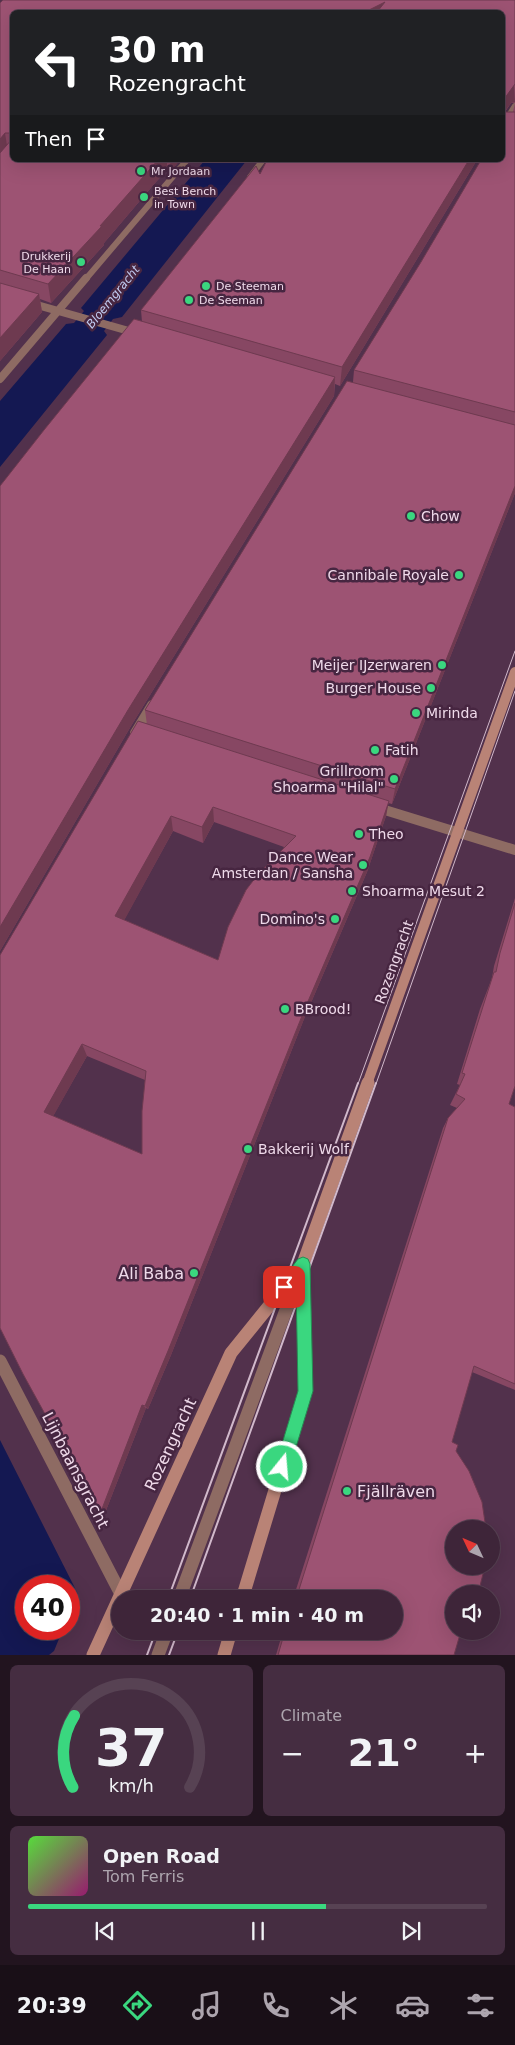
<!DOCTYPE html>
<html lang="en">
<head>
<meta charset="utf-8">
<style>
	:root { --surface:#3e2539; --page:#452d41; --text:#f1f3f6; --muted:#ada5ae; --line:#574253; --accent:#3ad77f }
	body { margin:0; font-family:"DejaVu Sans",sans-serif; background:var(--page); color:var(--text); height:100vh; display:flex; flex-direction:column; font-size:19px; white-space:nowrap }
	* { box-sizing:border-box; margin:0 }
	p { font-size:16px; color:var(--muted) }
	.icon { flex:none; width:28px; height:28px; fill:none; stroke:currentColor; stroke-width:2; stroke-linecap:round; stroke-linejoin:round }
	.map { position:relative; height:1655px; overflow:hidden }
	.details { display:flex; flex-direction:column; gap:10px; padding:10px; background:#22141f; flex:1 }
	.details>* { flex:none }
	.banner { position:absolute; left:10px; top:10px; width:495px; height:152px; border-radius:8px; box-shadow:0 5px 20px #0002,0 0 0 1px var(--line); background:#202124; color:#fff; overflow:hidden }
	.needle { width:32px; rotate:314deg }
	.buttons { position:absolute; left:445px; top:1520px; display:grid; gap:10px }
	.buttons a { display:grid; place-items:center; width:55px; height:55px; border-radius:50%; background:var(--surface); box-shadow:0 5px 20px #0002,0 0 0 1px var(--line); font-size:25px }
	.speed { position:absolute; left:15px; top:1575px; display:flex; gap:10px; font-size:25px; font-weight:700; text-align:center }
	.speed>* { display:grid; place-content:center; width:65px; height:65px; border-radius:50%; background:var(--surface); box-shadow:0 5px 20px #0002,0 0 0 1px var(--line); line-height:1 }
	.speed .limit { border:8px solid #d22; background:#fff; color:#111 }
	.pin { position:absolute; display:grid; place-items:center; width:42px; height:42px; color:#fff; margin:-21px; border-radius:10px; box-shadow:0 2px 8px #0006 }
	.me { position:absolute; width:55px; margin:-28px; rotate:17deg; stroke-linejoin:round; filter:drop-shadow(0 0 4px #0008) }
	.turn { display:flex; align-items:center; gap:18px; height:105px; padding:0 15px; font-size:22px }
	.turn .icon { width:65px; height:65px; stroke-width:2.5 }
	.turn b { display:block; font-size:35px; line-height:42px }
	.then { display:flex; align-items:center; height:48px; padding:0 15px; background:#0003; gap:10px; font-size:19px }
	.big { font-size:38px; font-weight:600; line-height:1.1 }
	.details .tile { flex:1; display:flex; flex-direction:column; justify-content:center; gap:8px; min-width:0; padding:0 18px; border-radius:8px; background:var(--page) }
	.details .dial { align-items:center; gap:0 }
	.dial svg { height:130px; overflow:visible; fill:none; stroke:var(--line); stroke-width:7; stroke-linecap:round; text-anchor:middle }
	.dial text { fill:var(--text); stroke:none }
	.song { display:flex; align-items:center; gap:15px }
	.cover { width:60px; height:60px; border-radius:8px; background:linear-gradient(135deg,hsl(110 70% 55%),hsl(320 70% 35%)) }
	.played { height:5px; border-radius:2px; background:linear-gradient(90deg,var(--accent) 65%,var(--line) 65%) }
	.keys { display:flex; justify-content:space-around; direction:ltr }
	.heat { display:flex; justify-content:space-between; align-items:center; font-size:28px; direction:ltr }
	.details .tiles { flex:1; display:grid; gap:10px; grid-template-columns:1fr 1fr }
	.tile:last-child { grid-column:span 2 }
	.trip { position:absolute; left:111px; top:1590px; width:292px; height:50px; border-radius:25px; background:var(--surface); box-shadow:0 5px 20px #0002,0 0 0 1px var(--line); font-weight:600; line-height:50px; text-align:center }
	.menu { display:flex; height:80px; justify-content:space-around; align-items:center; background:#190f17; color:var(--muted) }
	.menu .icon { width:35px; height:35px }
	.menu .active { color:var(--accent) }
	.menu b { font-size:22px; color:var(--text) }
	.map>svg:first-child { display:block }
</style>
</head>
<body>
<div class="map">
<svg width="515" height="1655" viewBox="0 0 515 1655">
	<rect width="100%" height="100%" fill="#52314c"/>
	<path fill="#141852" d="M205,160H247L122,317L113,319L104,331L107,335L0,467V401L66,324L74,323L84,311L81,308Z
		M0,1440L78,1594L69,1616V1586H26V1629H63L54,1651L49,1655H0Z"/>
	<g fill="none" stroke-linecap="round" stroke-linejoin="round">
		<path stroke="#8e6b63" stroke-width="13" d="M179,1599L300,1272
			M158,1655L167,1631"/>
		<path stroke="#8e6b63" stroke-width="6" d="M502,126L515,106
			M250,177L263,160
			M85,280L187,160"/>
		<path stroke="#8e6b63" stroke-width="8" d="M30,303L136,333
			M0,379L86,278"/>
		<path stroke="#8e6b63" stroke-width="10" d="M135,733L152,705
			M375,807L515,850"/>
		<path stroke="#8e6b63" stroke-width="13" d="M0,1361L122,1596"/>
		<path stroke="#b98376" stroke-width="10" d="M367,1084L515,672"/>
		<path stroke="#b98376" stroke-width="13" d="M242,1599L305,1391L303,1264L368,1083
			M93,1655L231,1353L303,1264
			M224,1655L231,1631"/>
		<path stroke="#d1b9cb" stroke-width="1" d="M358,1084L515,651
			M376,1084L515,691"/>
		<path stroke="#d1b9cb" stroke-width="2" d="M168,1599L358,1083
			M190,1599L376,1083
			M147,1655L156,1631
			M169,1655L178,1631"/>
	</g>
	<path fill="#874763" fill-rule="evenodd" d="M515,0V493L392,804L388,803L386,816L367,872L304,1019L171,1355L148,1409L146,1408L105,1513L0,1328L147,725L145,710L353,382L354,370L502,160V12H12V160H180L171,171L167,170L155,183L104,243V245L51,303L40,299L42,312L0,361V3ZM511,103H515L513,112H505ZM214,822L284,847L218,960L124,920L173,831L203,843ZM87,1056L145,1080L142,1154L53,1116Z
		M477,160L340,386L335,384L334,396L131,726L0,951V486L142,322L141,310L260,174Z
		M515,898V1086L509,1104L515,1107V1390L472,1372L452,1442L456,1451L454,1594V1655H276L283,1631H395V1599H293L443,1128L448,1118L457,1108L450,1105L460,1085L457,1084L480,1009L492,978L494,966Z"/>
	<path fill="#6e3a50" d="M385,2L384,12H365Z
		M514,84L515,102L511,103L502,115V102Z
		M5,133L8,152L0,163V139Z
		M158,160H167V170L155,183L104,243V245L51,303L48,284Z
		M170,160H180L171,171Z
		M469,160H477L340,386L342,367Z
		M39,294L42,312L0,361V338Z
		M335,377L334,396L131,726L0,951V927L128,710Z
		M515,486V493L392,804L395,789Z
		M389,801L386,816L367,872L304,1019L171,1355L148,1409L145,1406Z
		M213,807L214,822L203,843L202,827Z
		M171,816L173,831L119,930L115,916Z
		M82,1044L87,1056L50,1122L44,1112Z
		M142,1405L146,1408L105,1513L100,1514Z"/>
	<path fill="#9d5373" stroke="#6e3a50" fill-rule="evenodd" d="M3,0H515V84L502,102V12H377L385,2L365,12H12V137V133H5L0,139V3Z
		M502,110L503,112H515V412L354,370L421,262L481,160H502Z
		M12,139V160H158L100,226H102L48,284L0,270V153Z
		M267,160H469L342,367L141,310L256,166L260,174Z
		M0,283L39,294L0,338Z
		M134,319L335,377L128,710L0,927V486L44,430Z
		M347,381L515,425V486L395,789L145,710Z
		M138,721L389,801L370,857L306,1006L168,1351L145,1406L142,1405L100,1514L23,1374L0,1328V955ZM213,807L296,836L259,873L246,890L228,927L218,960L115,916L171,816L202,827ZM82,1044L146,1071L142,1111V1154L44,1112Z
		M515,903V1086L509,1104L515,1107V1384L474,1366L452,1442L458,1445L456,1451L469,1471L482,1502L486,1529H454V1566H485L478,1594H454V1631H461L454,1655H278L285,1631H395V1599H296L448,1118L465,1099L456,1094L465,1074L462,1073L486,997L494,972H496L500,953Z"/>
	<path fill="#3ad77f" stroke="#268c53" d="M303,1257L308,1259L310,1264L313,1391L290,1467L288,1472L282,1475L277,1472L275,1467L298,1391L296,1283L289,1292L284,1294L279,1292L277,1287L298,1259Z"/>
	<g fill="#3ad77f" stroke="#472641" stroke-width="2">
		<circle cx="141" cy="171" r="5"/>
		<circle cx="144" cy="197" r="5"/>
		<circle cx="81" cy="262" r="5"/>
		<circle cx="206" cy="286" r="5"/>
		<circle cx="189" cy="300" r="5"/>
		<circle cx="411" cy="516" r="5"/>
		<circle cx="459" cy="575" r="5"/>
		<circle cx="442" cy="665" r="5"/>
		<circle cx="431" cy="688" r="5"/>
		<circle cx="416" cy="713" r="5"/>
		<circle cx="375" cy="750" r="5"/>
		<circle cx="394" cy="779" r="5"/>
		<circle cx="359" cy="834" r="5"/>
		<circle cx="363" cy="865" r="5"/>
		<circle cx="352" cy="891" r="5"/>
		<circle cx="335" cy="919" r="5"/>
		<circle cx="285" cy="1009" r="5"/>
		<circle cx="248" cy="1149" r="5"/>
		<circle cx="194" cy="1273" r="5"/>
		<circle cx="347" cy="1491" r="5"/>
	</g>
	<g text-anchor="middle" stroke-width="5" stroke-linejoin="round" paint-order="stroke">
		<g font-size="11" fill="#efdaea" stroke="#472641" text-anchor="start">
			<text x="151" y="175">Mr Jordaan</text>
			<text x="154" y="195">Best Bench<tspan x="154" dy="13">in Town</tspan></text>
			<text x="71" y="260" text-anchor="end">Drukkerij<tspan x="71" dy="13">De Haan</tspan></text>
			<text x="216" y="290">De Steeman</text>
			<text x="199" y="304">De Seeman</text>
		</g>
		<g font-size="12" font-style="italic" fill="#c0caf0" stroke="#472641">
			<text transform="translate(113 297) rotate(-51)" y="4">Bloemgracht</text>
		</g>
		<g font-size="14" fill="#efdaea" stroke="#472641" text-anchor="start">
			<text x="421" y="521">Chow</text>
			<text x="449" y="580" text-anchor="end">Cannibale Royale</text>
			<text x="432" y="670" text-anchor="end">Meijer IJzerwaren</text>
			<text x="421" y="693" text-anchor="end">Burger House</text>
			<text x="426" y="718">Mirinda</text>
			<text x="385" y="755">Fatih</text>
			<text x="384" y="776" text-anchor="end">Grillroom<tspan x="384" dy="16">Shoarma "Hilal"</tspan></text>
			<text x="369" y="839">Theo</text>
			<text x="353" y="862" text-anchor="end">Dance Wear<tspan x="353" dy="16">Amsterdan / Sansha</tspan></text>
			<text x="362" y="896">Shoarma Mesut 2</text>
			<text x="325" y="924" text-anchor="end">Domino's</text>
			<text x="295" y="1014">BBrood!</text>
			<text x="258" y="1154">Bakkerij Wolf</text>
		</g>
		<g font-size="14" fill="#efdaea" stroke="#472641">
			<text transform="translate(394 962) rotate(-70)" y="5">Rozengracht</text>
		</g>
		<g font-size="16" fill="#efdaea" stroke="#472641" text-anchor="end">
			<text x="184" y="1279">Ali Baba</text>
			<text x="357" y="1497" text-anchor="start">Fjällräven</text>
		</g>
		<g font-size="16" fill="#efdaea" stroke="#472641">
			<text transform="translate(170 1444) rotate(-65)" y="6">Rozengracht</text>
			<text transform="translate(76 1470) rotate(63)" y="6">Lijnbaansgracht</text>
		</g>
	</g>
</svg>
<div class="buttons">
<a><svg class="needle" viewBox="-14 -14 28 28"><path d="M0-13l5 13h-10z" fill="#e53935"/><path d="M0 13l5-13h-10z" fill="#ada5ae"/></svg></a>
<a><svg class="icon" aria-label="sound" viewBox="0 0 24 24"><path d="M4 9h4l5-4v14l-5-4H4zM17 9q2 3 0 6"/></svg></a>
</div>
<div class="speed"><div class="limit">40</div></div>
<div class="pin" style="left:284px;top:1287px;background:#d93025"><svg class="icon" aria-label="arrive" viewBox="0 0 24 24"><path d="M6 21V4h12l-3 4 3 4H6"/></svg></div>
<svg class="me" style="left:282px;top:1467px" viewBox="-20 -20 40 40"><circle r="17" fill="#3ad77f" stroke="#fff" stroke-width="3"/><path d="M0-11L8 9 0 5-8 9z" fill="#fff"/></svg>
<div class="trip">20:40 · 1 min · 40 m</div>
<div class="banner">
<div class="turn"><svg class="icon" aria-label="left" viewBox="0 0 24 24"><path d="M17 20v-9H6M10 6l-5 5 5 5"/></svg><div><b>30 m</b>Rozengracht</div></div>
<div class="then">Then<svg class="icon" aria-label="arrive" viewBox="0 0 24 24"><path d="M6 21V4h12l-3 4 3 4H6"/></svg></div>
</div>
</div>
<section class="details">
<div class="tiles">
<div class="tile dial"><svg viewBox="0 0 100 80">
<path d="M14 69A42 42 0 1 1 86 69"/>
<path d="M14 69A42 42 0 0 1 15 25" stroke="#3ad77f"/>
<text x="50" y="56" font-size="32" font-weight="700">37</text>
<text x="50" y="72" font-size="11">km/h</text>
</svg></div>
<div class="tile"><p>Climate</p>
<div class="heat"><a>−</a><b class="big">21°</b><a>+</a></div>
</div>
<div class="tile">
<div class="song"><i class="cover"></i><div><b>Open Road</b><p>Tom Ferris</p></div></div>
<div class="played"></div>
<div class="keys"><svg class="icon" aria-label="previous" viewBox="0 0 24 24"><path d="M18 5L8 12l10 7zM5 5v14"/></svg><svg class="icon" aria-label="pause" viewBox="0 0 24 24"><path d="M8 5v14M16 5v14"/></svg><svg class="icon" aria-label="next" viewBox="0 0 24 24"><path d="M6 5l10 7-10 7zM19 5v14"/></svg></div>
</div>
</div>
</section>
<nav class="menu">
<b>20:39</b>
<svg class="icon active" aria-label="directions" viewBox="0 0 24 24"><path d="M12 3l9 9-9 9-9-9zM9 14v-3h6M13 9l2 2-2 2"/></svg>
<svg class="icon" aria-label="music" viewBox="0 0 24 24"><path d="M9 18V5l10-2v13"/><circle cx="6" cy="18" r="3"/><circle cx="16" cy="16" r="3"/></svg>
<svg class="icon" aria-label="phone" viewBox="0 0 24 24"><path d="M5 4h4l2 5-3 2q2 4 5 5l2-3 5 2v4C11 20 4 13 5 4z"/></svg>
<svg class="icon" aria-label="climate" viewBox="0 0 24 24"><path d="M12 3v18M4 7l16 10M4 17L20 7"/></svg>
<svg class="icon" aria-label="car" viewBox="0 0 24 24"><path d="M5 17H2v-5l4-1 3-4h7l3 4 3 1v5h-3M9 17h6M6 11h13"/><circle cx="7" cy="17" r="2"/><circle cx="17" cy="17" r="2"/></svg>
<svg class="icon" aria-label="filters" viewBox="0 0 24 24"><path d="M4 7h16M4 17h16"/><circle cx="9" cy="7" r="2"/><circle cx="15" cy="17" r="2"/></svg>
</nav>
</body>
</html>
